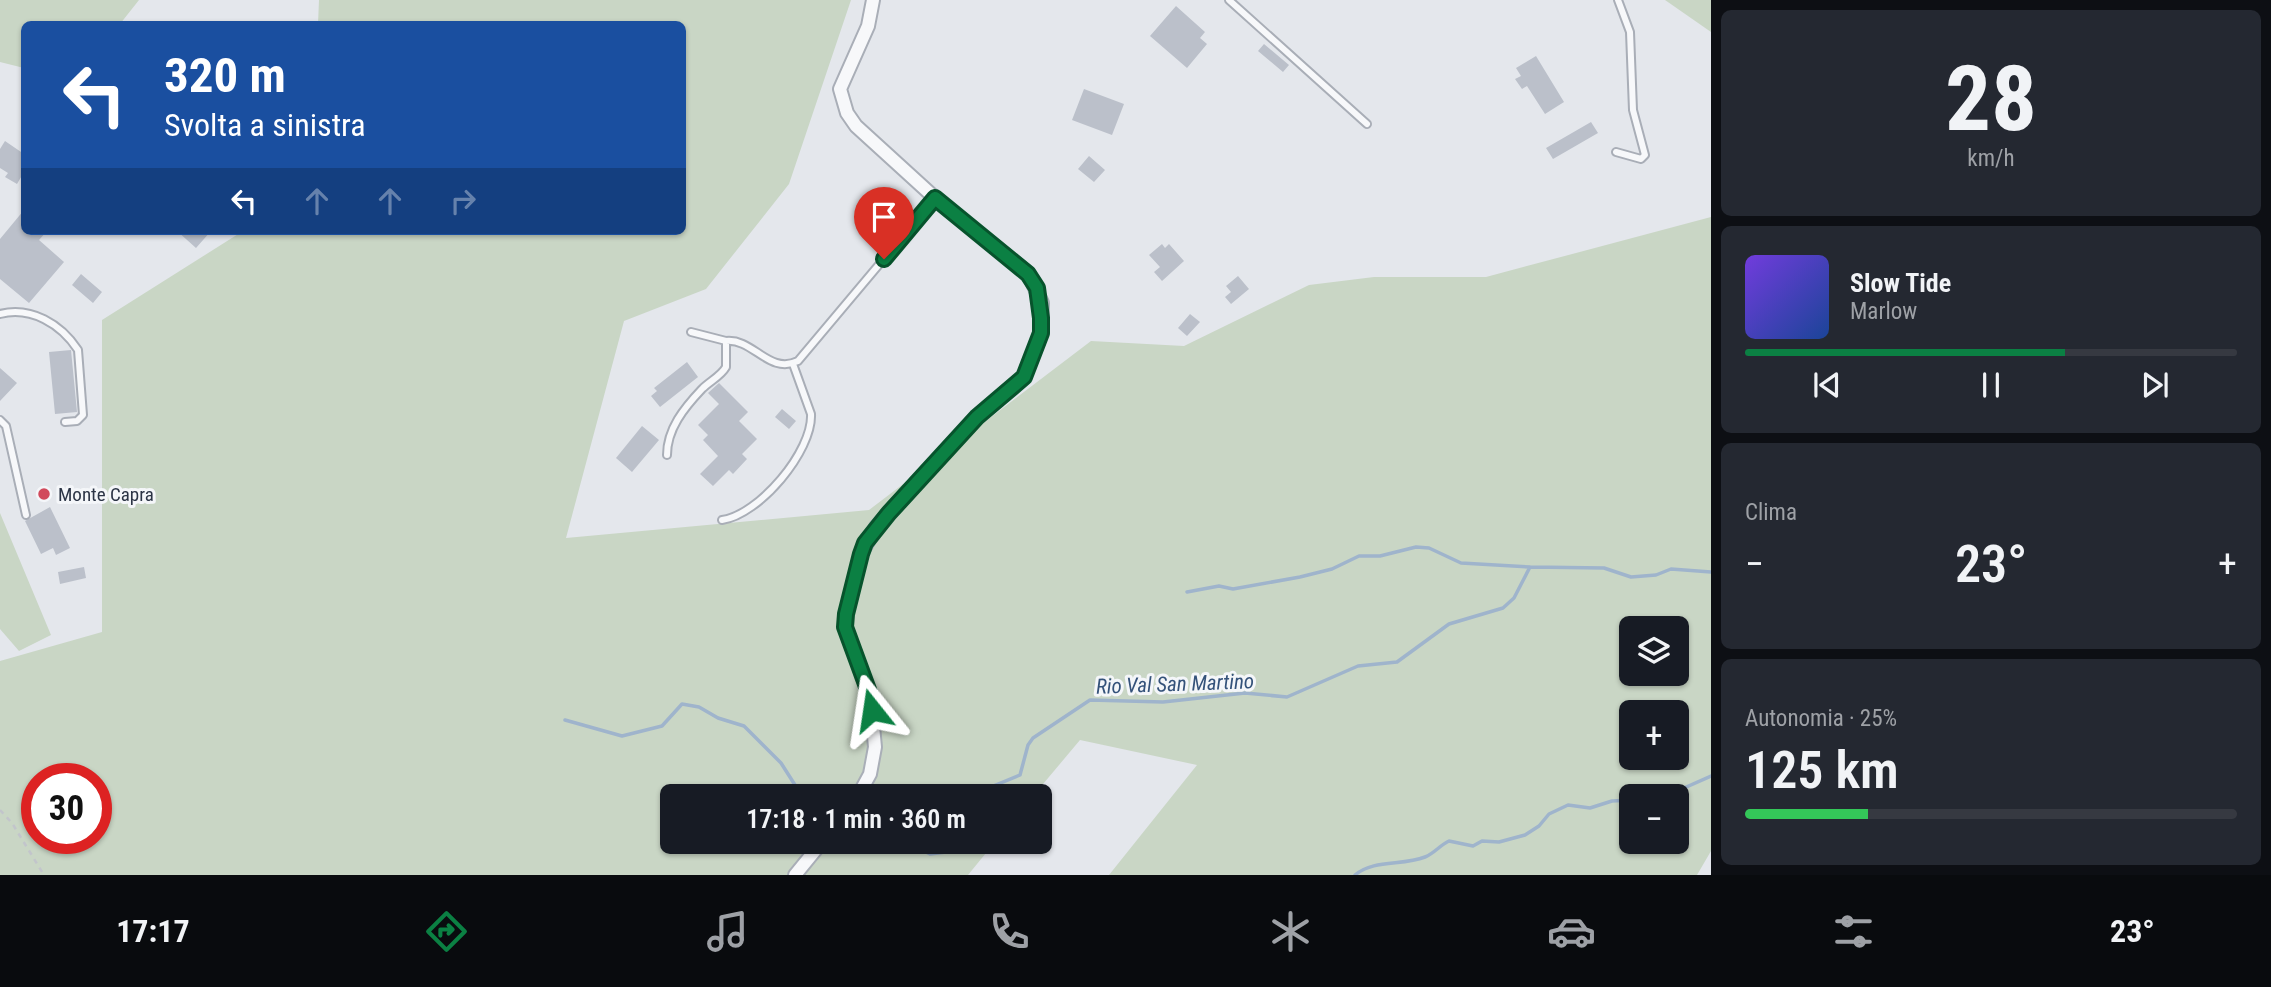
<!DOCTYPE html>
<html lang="it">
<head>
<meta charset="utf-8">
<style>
	:root { --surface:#171b24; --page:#242831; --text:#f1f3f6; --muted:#9ea1a6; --line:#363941; --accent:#0b8043 }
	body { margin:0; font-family:"Roboto Condensed",sans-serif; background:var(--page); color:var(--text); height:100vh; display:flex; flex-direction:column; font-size:26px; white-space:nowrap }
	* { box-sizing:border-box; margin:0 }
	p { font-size:23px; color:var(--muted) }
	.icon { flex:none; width:38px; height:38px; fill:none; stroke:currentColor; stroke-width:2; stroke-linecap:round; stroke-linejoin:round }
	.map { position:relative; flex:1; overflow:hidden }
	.drawer { display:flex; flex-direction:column; gap:10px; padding:10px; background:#0d0f14; width:560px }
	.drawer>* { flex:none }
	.hud { position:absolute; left:21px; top:21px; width:665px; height:214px; border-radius:10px; box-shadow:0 2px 5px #0004; background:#1a4fa0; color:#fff; overflow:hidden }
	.fabs { position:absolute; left:1619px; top:616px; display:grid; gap:14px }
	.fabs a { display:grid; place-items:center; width:70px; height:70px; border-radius:10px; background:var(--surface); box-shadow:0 2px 5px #0004; font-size:35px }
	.speed { position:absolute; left:21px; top:763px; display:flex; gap:14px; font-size:35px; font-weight:700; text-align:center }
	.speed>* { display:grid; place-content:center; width:91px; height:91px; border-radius:50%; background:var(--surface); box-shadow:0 2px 5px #0004; line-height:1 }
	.speed .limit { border:10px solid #d22; background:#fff; color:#111 }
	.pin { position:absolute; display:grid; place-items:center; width:60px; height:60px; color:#fff; margin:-72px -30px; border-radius:50% 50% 50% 0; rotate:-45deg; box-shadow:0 0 7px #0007 }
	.pin .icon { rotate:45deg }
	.me { position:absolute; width:77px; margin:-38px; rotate:345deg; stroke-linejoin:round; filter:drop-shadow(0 0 5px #0008) }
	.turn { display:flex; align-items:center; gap:24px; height:147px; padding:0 28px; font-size:32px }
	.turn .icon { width:91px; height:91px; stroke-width:2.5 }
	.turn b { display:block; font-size:49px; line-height:60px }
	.lanes { display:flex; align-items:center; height:66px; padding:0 28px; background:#0003; justify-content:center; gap:35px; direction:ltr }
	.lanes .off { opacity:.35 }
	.big { font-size:52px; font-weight:600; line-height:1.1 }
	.drawer .widget { flex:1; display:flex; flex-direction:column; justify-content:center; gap:10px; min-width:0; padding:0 24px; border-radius:10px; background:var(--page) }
	.drawer .dial { align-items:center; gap:0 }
	.dial b { font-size:91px; line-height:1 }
	.song { display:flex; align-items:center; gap:21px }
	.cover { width:84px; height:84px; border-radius:10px; background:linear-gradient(135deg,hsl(260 70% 55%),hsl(220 70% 35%)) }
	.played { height:7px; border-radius:4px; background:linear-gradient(90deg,var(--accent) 65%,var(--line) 65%) }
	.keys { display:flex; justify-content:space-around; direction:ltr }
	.heat { display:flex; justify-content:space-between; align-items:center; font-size:38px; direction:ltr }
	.charge { height:10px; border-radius:5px; background:linear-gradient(90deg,#34c759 25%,var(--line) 0) }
	.trip { position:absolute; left:660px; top:784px; width:392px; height:70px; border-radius:10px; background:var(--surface); box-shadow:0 2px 5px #0004; font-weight:600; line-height:70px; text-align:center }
	.tab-bar { display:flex; height:112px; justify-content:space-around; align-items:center; background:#090b0e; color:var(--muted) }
	.tab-bar .icon { width:49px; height:49px }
	.tab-bar .on { color:var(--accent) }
	.tab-bar b { font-size:32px; color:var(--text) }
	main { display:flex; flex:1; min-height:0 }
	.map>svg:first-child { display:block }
</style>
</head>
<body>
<main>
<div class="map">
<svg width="1711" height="875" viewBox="0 0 1711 875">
	<rect width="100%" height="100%" fill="#e4e7ec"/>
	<path fill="#c9d6c5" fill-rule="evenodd" d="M0,0H139L120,24H24V68L0,62Z
		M319,0H851L789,184L706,289L624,321L566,538L869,510L1091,341L1184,346L1309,285L1374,277H1486L1711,217V851L1697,875H1109L1197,765L1080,740L1033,796H672V842H995L968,875H0V661L102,632V320L243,231H682V24H318ZM1631,628H1676V674H1631ZM1631,712H1676V758H1631ZM37,779H96V838H37ZM1631,796H1676V842H1631Z
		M1665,0H1711V32Z
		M0,513L51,635L19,651L0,629Z"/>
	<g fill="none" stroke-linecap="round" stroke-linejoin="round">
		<path stroke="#9fb4cc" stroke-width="3.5" d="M1187,592L1219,586L1233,589L1300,577L1332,569L1359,556H1380L1416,547L1429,548L1461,563L1530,567
			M565,720L622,736L662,726L682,704L699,707L718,718L744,726L781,763L802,796
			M969,796L1020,775L1028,745L1033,738L1090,700L1163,702L1245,693L1287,697L1358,666L1397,662L1449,624L1503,608L1514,598L1530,567L1604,568L1631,577L1656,575L1671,569L1711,572
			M1666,796L1711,776
			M844,842H853
			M857,842L887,848L911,845L930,854L946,852L951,842
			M1355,875C1374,859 1402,866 1425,857C1435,853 1440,845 1449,841L1473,846L1482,841L1499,842L1525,835L1539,826L1549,814L1568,805L1590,808L1612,801L1631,800"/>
	</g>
	<path fill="#bbc0ca" d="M1176,6L1205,32L1200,38L1207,44L1187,68L1150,36Z
		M1264,44L1289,65L1283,72L1258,51Z
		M1536,56L1564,102L1545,114L1527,86L1522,89L1515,79L1521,76L1516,68Z
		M1084,89L1124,104L1112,135L1072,120Z
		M1591,122L1598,133L1553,159L1546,148Z
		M5,141L24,154V172L17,184L5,177L8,173L0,168V149Z
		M1089,156L1105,170L1094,182L1078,169Z
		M24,210V231H47L39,240L64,262L29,303L0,279V239Z
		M177,231H211L196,248Z
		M1162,244L1165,248L1169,244L1184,261L1162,281L1154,272L1160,267L1149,255Z
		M81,274L102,292L93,303L72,285Z
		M1238,276L1249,289L1231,304L1225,297L1231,292L1226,286Z
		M1190,314L1200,322L1187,336L1178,328Z
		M71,350L77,412L55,414L49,352Z
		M687,362L698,377L660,407L651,396L657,391L654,388Z
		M0,368L17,383L0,401Z
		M719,383L748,412L739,421L757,439L742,454L747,459L733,474L729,470L713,486L700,474L718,456L703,440L708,435L698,425L719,404L708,393Z
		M782,409L796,421L789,429L775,417Z
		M642,426L659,440L632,472L616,458Z
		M50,507L70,548L56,555L53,548L41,554L25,521Z
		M84,567L86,578L60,584L58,572Z"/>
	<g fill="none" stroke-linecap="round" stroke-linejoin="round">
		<g stroke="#a9aeb7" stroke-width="10">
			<path id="service" d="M1229,0L1367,124
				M1616,152L1641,159L1645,155L1633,110L1630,32L1618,0
				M0,314C31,306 61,324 78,350L83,415L77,421L65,422
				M691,332L726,341
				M0,420L6,426L26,515
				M667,455C667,429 684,408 702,389C710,381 721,376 726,367V341C753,338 769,375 798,361L935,198
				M722,520C759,515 813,451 811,414L793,364"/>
		</g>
		<g stroke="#a9aeb7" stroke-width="16">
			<path id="minor" d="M858,796L870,774L875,747L870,695L845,627L846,614L861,554L876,527L977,417L1024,377L1041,333L1042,303L1028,273L935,198L856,126L847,113L840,89L868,26L873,0
				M795,875L822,842"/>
		</g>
		<path stroke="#c2c5cb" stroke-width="2.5" stroke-dasharray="5 5" stroke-linecap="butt" d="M0,810L12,823L44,875"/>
		<use href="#service" stroke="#f7f8fa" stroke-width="6"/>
		<use href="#minor" stroke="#f7f8fa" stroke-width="12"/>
	</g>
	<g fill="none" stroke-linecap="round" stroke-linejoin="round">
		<g stroke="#07532c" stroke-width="18">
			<path id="route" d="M872,710L870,695L845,627L846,614L861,554L865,543L889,513L977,417L1024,377L1041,333V318L1037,288L1028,274L935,198L884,259"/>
		</g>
		<use href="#route" stroke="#0b8043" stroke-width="12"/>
	</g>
	<circle fill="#d1495b" stroke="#f4f6f9" stroke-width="2.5" cx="44" cy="494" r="7"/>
	<g text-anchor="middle" stroke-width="6" stroke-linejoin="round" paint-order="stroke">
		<g font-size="19" fill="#2b3445" stroke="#f4f6f9" text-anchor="start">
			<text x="58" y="501">Monte Capra</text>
		</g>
		<g font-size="21" font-style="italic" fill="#34527a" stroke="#f4f6f9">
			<text transform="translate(1175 684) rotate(-2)" y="7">Rio Val San Martino</text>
		</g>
	</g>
</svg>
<div class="fabs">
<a><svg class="icon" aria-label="layers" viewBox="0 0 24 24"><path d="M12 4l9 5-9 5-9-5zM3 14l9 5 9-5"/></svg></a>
<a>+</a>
<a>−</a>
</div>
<div class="speed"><div class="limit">30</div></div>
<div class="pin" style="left:884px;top:259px;background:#d93025"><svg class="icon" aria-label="arrive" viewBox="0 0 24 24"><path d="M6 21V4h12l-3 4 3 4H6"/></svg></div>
<svg class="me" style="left:872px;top:710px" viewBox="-20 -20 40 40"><path d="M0-17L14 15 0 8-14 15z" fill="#0b8043" stroke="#fff" stroke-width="4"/></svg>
<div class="trip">17:18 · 1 min · 360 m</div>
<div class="hud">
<div class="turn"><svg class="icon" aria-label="left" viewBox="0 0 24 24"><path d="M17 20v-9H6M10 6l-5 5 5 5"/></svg><div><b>320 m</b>Svolta a sinistra</div></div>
<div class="lanes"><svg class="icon" aria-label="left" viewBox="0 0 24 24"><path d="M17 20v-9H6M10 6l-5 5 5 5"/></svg><svg class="icon off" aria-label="ahead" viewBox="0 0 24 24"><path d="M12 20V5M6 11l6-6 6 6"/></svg><svg class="icon off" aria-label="ahead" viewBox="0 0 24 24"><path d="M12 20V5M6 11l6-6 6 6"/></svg><svg class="icon off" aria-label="right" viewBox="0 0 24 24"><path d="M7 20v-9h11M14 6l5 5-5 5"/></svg></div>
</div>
</div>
<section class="drawer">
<div class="widget dial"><b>28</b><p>km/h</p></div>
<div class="widget">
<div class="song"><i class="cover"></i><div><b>Slow Tide</b><p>Marlow</p></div></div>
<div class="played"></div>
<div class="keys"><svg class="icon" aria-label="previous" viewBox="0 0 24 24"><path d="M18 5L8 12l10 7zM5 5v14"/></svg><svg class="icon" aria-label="pause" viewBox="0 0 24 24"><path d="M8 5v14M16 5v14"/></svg><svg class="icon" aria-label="next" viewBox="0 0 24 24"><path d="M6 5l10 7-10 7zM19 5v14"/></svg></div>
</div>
<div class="widget"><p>Clima</p>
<div class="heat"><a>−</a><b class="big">23°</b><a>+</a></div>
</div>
<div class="widget"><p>Autonomia · 25%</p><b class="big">125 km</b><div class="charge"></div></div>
</section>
</main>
<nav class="tab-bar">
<b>17:17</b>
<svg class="icon on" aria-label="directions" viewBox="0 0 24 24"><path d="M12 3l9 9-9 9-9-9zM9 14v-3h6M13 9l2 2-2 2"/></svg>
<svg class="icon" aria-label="music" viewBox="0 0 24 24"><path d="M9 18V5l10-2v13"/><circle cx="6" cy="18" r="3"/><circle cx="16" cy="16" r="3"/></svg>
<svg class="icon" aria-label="phone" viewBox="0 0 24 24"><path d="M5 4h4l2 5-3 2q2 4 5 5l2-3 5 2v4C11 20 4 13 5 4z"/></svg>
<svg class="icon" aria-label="climate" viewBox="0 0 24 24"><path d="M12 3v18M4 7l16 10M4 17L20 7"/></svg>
<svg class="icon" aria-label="car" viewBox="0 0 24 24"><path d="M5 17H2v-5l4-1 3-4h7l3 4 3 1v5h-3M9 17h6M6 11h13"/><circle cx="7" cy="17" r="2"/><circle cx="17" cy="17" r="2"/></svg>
<svg class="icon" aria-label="filters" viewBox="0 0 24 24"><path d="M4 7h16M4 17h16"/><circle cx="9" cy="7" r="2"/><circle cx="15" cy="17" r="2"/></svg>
<b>23°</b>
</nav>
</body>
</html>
